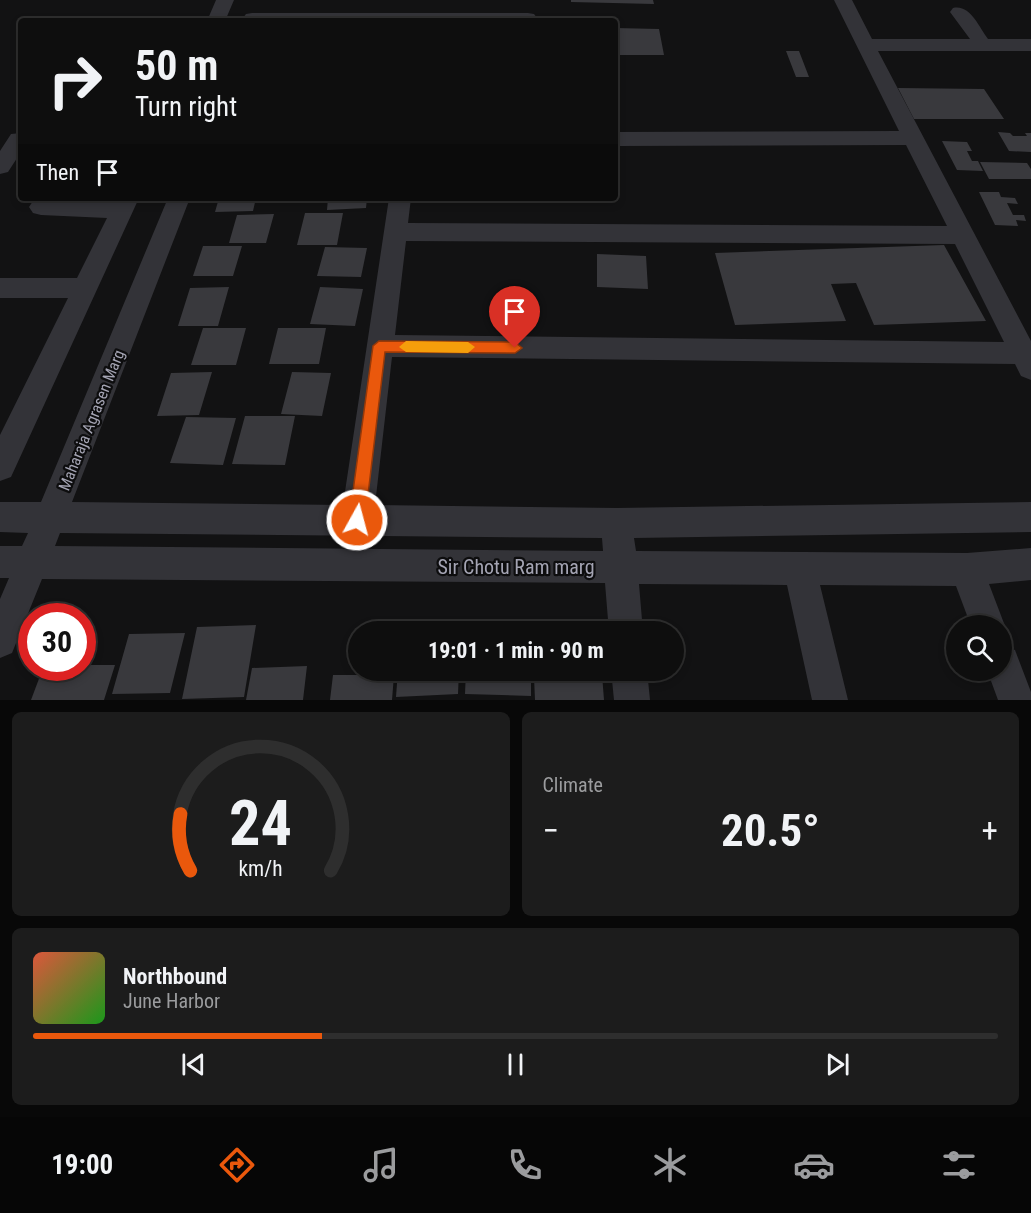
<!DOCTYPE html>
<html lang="en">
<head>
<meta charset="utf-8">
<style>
	:root { --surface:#0e0e0e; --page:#1c1c1c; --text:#f1f3f6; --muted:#9b9c9e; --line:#2e2e2e; --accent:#ea580c }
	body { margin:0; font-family:"Roboto Condensed",sans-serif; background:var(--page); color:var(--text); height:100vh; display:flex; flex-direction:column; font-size:22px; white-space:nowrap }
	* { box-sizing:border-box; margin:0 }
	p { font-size:20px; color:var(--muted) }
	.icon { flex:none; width:33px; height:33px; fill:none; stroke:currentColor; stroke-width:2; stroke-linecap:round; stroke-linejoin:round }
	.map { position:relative; height:700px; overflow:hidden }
	.drawer { display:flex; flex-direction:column; gap:12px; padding:12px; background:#080808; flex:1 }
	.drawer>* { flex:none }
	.hud { position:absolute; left:18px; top:18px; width:600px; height:183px; border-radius:6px; box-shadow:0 3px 9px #0003,0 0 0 2px var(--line); background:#0e0e0e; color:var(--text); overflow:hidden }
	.buttons { position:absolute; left:946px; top:615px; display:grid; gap:12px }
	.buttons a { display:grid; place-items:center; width:66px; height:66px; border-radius:50%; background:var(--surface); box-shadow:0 3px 9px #0003,0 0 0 2px var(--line); font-size:30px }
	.speed { position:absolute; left:18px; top:603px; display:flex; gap:12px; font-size:30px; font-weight:700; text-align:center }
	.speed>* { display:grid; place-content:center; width:78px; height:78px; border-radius:50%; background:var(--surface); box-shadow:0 3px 9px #0003,0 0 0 2px var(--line); line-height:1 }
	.speed .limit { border:9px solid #d22; background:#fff; color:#111 }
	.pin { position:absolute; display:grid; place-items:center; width:51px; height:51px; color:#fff; margin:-62px -26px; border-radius:50% 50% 50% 0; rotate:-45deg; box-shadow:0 0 6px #0007 }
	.pin .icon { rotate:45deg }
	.me { position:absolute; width:66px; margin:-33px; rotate:7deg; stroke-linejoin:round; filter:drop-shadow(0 0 4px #0008) }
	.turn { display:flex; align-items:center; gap:21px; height:126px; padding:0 18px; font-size:27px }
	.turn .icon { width:78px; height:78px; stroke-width:2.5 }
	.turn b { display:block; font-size:42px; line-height:51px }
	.then { display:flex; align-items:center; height:57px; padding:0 18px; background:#0003; gap:12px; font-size:22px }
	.big { font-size:45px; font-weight:700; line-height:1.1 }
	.drawer .widget { flex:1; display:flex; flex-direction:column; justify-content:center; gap:9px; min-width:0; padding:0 21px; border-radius:9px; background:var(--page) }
	.drawer .dial { align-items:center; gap:0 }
	.dial svg { height:156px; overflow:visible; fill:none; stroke:var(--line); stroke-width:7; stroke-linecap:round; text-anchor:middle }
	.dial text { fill:var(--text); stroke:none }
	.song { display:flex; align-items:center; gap:18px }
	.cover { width:72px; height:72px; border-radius:9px; background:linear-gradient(135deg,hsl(10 70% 55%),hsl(120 70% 35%)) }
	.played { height:6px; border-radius:3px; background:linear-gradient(90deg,var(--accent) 30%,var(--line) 30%) }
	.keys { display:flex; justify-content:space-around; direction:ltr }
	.heat { display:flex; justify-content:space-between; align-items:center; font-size:33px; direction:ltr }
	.drawer .tiles { flex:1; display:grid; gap:12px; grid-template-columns:1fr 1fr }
	.widget:last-child { grid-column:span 2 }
	.trip { position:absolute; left:348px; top:621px; width:336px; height:60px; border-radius:30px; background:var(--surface); box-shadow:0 3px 9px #0003,0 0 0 2px var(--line); font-weight:700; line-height:60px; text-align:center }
	.tab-bar { display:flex; height:96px; justify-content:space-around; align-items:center; background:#060606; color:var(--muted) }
	.tab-bar .icon { width:42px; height:42px }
	.tab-bar .on { color:var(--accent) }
	.tab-bar b { font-size:27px; color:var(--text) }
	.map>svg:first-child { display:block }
</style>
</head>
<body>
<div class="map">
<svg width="1031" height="700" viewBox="0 0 1031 700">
	<rect width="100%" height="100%" fill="#121213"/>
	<path fill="#39393d" d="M571,0H653L654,4L571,2Z
		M615,28L659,29L664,55H615Z
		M786,51H799L809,77H796Z
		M898,88L984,89L1004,119H914Z
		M998,132L1010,133L1013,136H1027L1025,133H1031V152L1009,151Z
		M942,141L967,142L972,151H967L972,161H978L983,171L957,170Z
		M980,162L1027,163L1031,169V179H989Z
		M979,192H999L1001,197L1015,198L1018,204L1007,203L1013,215H1024L1026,221L1016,220L1018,226L995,225Z
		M219,198H256L253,211L215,212Z
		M328,198H367L366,208L327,210Z
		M305,213H343L337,245H297Z
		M274,214L266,243H229L237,215Z
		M944,245L986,321L874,325L856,283L831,284L846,321L735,325L715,253Z
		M203,246H242L233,276H193Z
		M325,247L367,248L361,277L317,276Z
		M597,254L646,256L648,289L597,287Z
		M229,287L218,326H178L190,288Z
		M320,287L363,289L355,326L310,324Z
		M203,328H246L236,365H191Z
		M278,328H326L319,364H269Z
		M212,372L199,415L157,416L171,373Z
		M292,372L331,373L322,416L281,414Z
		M245,416H295L285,465L232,464Z
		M186,417L236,418L223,465L170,463Z
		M459,619V632H399L400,622Z
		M256,625L244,697L182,699L197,627Z
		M469,626L532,628V632H469Z
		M185,633L170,693L112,694L129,634Z
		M82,665H115L104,700H31L43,668H82Z
		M307,666L303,700H246L252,668Z
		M398,670H459L458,694L396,697Z
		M466,670H531V696L465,694Z
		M602,674L604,700H535L534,677Z
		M333,675H394L392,700H330Z"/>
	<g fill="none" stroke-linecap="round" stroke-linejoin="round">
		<path fill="#333338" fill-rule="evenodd" d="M216,0H234L225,21H207Z
			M834,0H852L872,39H970L950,12L953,8C970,4 979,27 988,39H1031V51H878L1031,341V380L1021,376L1015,364L392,357L375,505L617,508L1031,502V532L634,538L636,551L967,553L1031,548V580L989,584L1005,626L1002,634V626H971L956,586L820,585L848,700H812L787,585L639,584L643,632H609L605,583L42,579L12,653L0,658V599L9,578H0V546H22L28,533L0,532V502H41L168,198H190L72,502L343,505L389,198H411L408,223L947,226L906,145L615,146V132L899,131ZM406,241L955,244L1004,342L395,335ZM60,533L602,538L603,551L55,546Z
			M252,13H528L534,14L537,18L535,21H245L243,18L246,14Z
			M21,133V152L8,172L0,174V151L11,134Z
			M117,198H139L11,477L0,481V435L68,298H0V278H77L107,218L41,215L33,213L29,207L33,201L41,199L115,201Z
			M1002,645L1015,650L1031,692V700H998L987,670H1002Z
			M611,670H647L650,700H614Z"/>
	</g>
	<path fill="#ea580c" stroke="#983908" stroke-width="1.5" d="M379,341L515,342L522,348L515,353L385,352L365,520L363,526L357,528L352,526L349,520L373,346Z"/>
	<path fill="#f59e0b" d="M406,341L468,342L475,347L468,353L406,352L399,347Z"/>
	<g text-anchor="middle" stroke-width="4.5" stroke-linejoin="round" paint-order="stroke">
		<g font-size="16" fill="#a4a4b3" stroke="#0d0d0e">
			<text transform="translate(91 420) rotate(-68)" y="6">Maharaja Agrasen Marg</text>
		</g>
		<g font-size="20" fill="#a4a4b3" stroke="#0d0d0e">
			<text x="516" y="574">Sir Chotu Ram marg</text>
		</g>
	</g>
</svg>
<div class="buttons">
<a><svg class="icon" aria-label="search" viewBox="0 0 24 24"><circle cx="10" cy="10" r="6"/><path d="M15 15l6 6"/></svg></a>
</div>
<div class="speed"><div class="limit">30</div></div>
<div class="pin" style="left:515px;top:348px;background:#d93025"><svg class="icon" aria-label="arrive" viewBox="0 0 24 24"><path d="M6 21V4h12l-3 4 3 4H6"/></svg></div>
<svg class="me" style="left:357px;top:520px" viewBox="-20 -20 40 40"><circle r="17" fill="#ea580c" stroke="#fff" stroke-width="3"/><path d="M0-11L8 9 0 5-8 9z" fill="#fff"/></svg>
<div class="trip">19:01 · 1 min · 90 m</div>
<div class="hud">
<div class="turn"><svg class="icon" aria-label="right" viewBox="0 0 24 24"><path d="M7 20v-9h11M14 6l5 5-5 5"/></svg><div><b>50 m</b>Turn right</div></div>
<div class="then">Then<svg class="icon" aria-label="arrive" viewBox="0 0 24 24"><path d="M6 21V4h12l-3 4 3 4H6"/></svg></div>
</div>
</div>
<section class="drawer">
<div class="tiles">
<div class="widget dial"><svg viewBox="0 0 100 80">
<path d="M14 69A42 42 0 1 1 86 69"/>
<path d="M14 69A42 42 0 0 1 9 40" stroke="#ea580c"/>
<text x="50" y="56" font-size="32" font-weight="700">24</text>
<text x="50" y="72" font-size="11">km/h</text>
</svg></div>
<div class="widget"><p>Climate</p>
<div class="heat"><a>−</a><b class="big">20.5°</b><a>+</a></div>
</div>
<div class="widget">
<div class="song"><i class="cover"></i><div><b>Northbound</b><p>June Harbor</p></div></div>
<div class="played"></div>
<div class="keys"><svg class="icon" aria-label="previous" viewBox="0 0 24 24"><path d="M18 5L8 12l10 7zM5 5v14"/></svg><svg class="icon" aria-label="pause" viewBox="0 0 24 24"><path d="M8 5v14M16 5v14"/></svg><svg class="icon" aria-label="next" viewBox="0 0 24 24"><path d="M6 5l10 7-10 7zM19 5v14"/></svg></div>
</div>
</div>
</section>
<nav class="tab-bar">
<b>19:00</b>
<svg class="icon on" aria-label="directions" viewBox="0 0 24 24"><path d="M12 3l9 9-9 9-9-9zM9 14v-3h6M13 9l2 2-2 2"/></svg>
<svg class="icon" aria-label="music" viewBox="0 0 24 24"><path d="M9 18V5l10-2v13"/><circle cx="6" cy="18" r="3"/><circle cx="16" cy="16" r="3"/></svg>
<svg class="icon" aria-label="phone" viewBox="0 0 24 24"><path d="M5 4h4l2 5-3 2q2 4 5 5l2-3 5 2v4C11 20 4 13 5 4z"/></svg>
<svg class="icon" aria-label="climate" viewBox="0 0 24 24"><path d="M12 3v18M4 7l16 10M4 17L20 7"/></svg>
<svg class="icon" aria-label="car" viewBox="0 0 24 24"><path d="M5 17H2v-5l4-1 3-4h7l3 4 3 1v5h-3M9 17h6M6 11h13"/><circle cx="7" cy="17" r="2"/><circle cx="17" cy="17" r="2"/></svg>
<svg class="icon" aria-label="filters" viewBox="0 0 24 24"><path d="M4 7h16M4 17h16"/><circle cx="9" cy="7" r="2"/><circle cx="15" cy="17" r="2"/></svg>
</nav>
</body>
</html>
